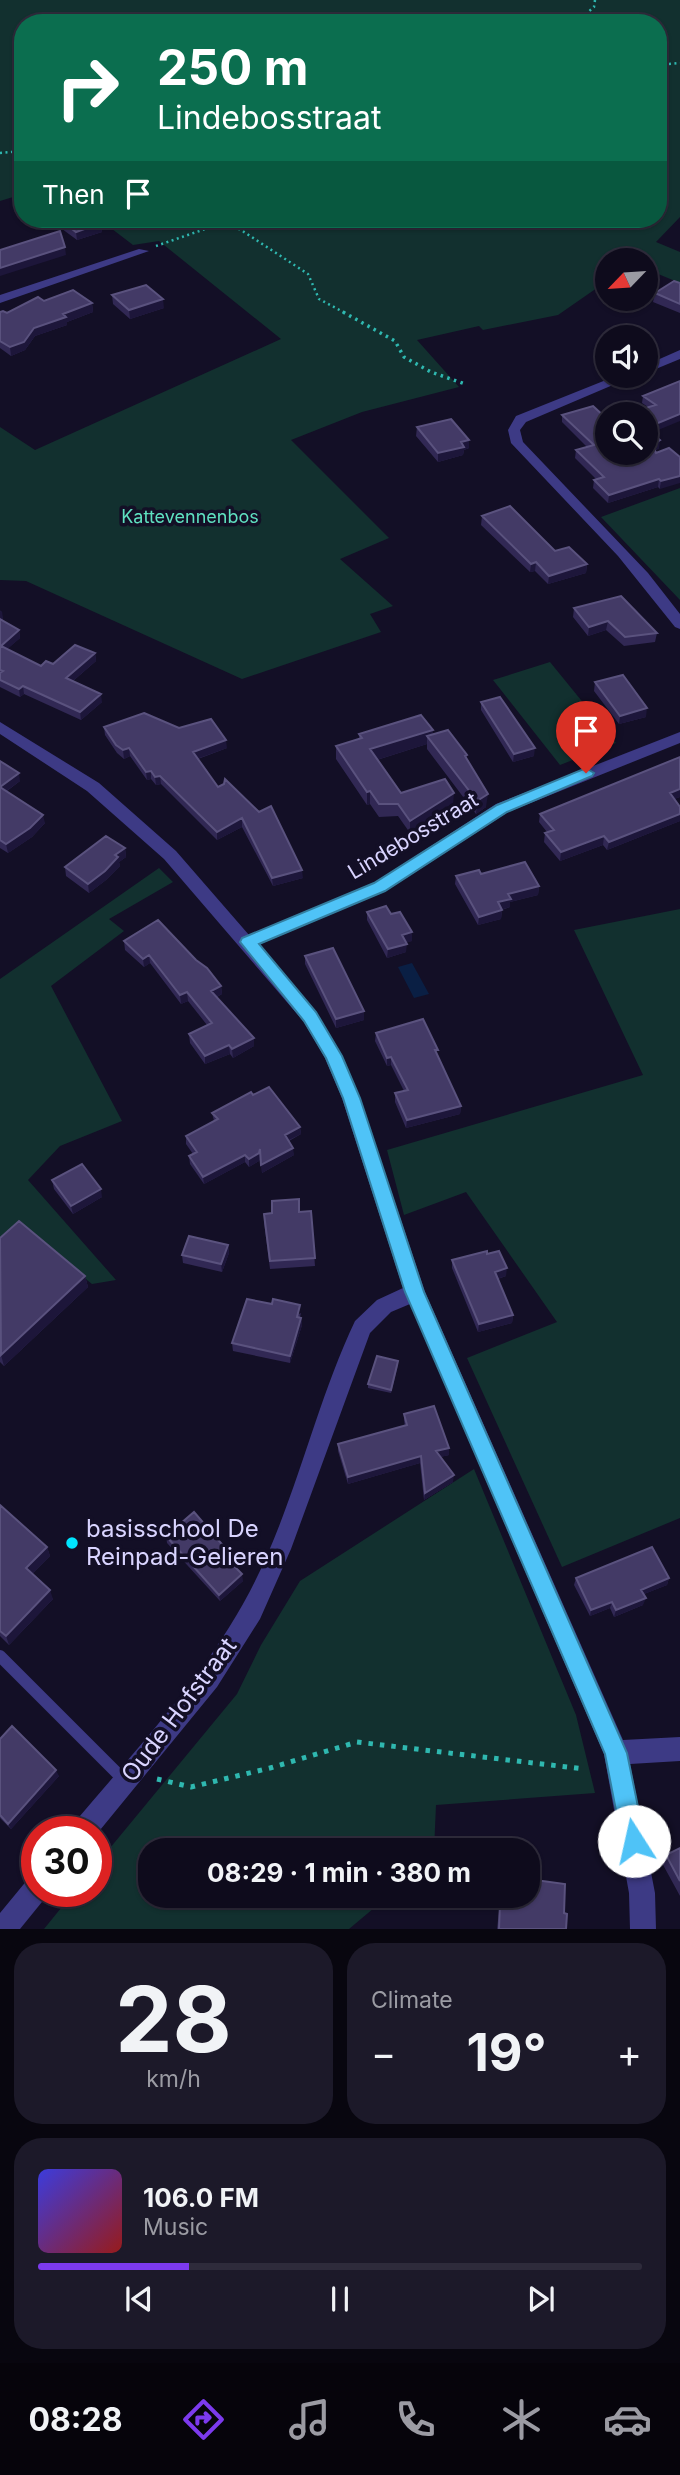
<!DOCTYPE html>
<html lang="en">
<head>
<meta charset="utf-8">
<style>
	:root { --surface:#0e0b1c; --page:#1c1929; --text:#f1f3f6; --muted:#9b9ba3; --line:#2e2b3b; --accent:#7c3aed }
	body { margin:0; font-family:Inter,sans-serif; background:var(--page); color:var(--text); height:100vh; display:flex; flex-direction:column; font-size:26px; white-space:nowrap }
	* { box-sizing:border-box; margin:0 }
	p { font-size:23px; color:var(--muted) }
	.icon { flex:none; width:38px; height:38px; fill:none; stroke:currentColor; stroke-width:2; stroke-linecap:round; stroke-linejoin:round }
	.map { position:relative; height:1929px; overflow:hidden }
	.panel { display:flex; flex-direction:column; gap:14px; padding:14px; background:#08060f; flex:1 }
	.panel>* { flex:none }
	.banner { position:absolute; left:14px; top:14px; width:653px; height:214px; border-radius:28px; box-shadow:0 2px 5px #0004,0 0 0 2px var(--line); background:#0b6e4f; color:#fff; overflow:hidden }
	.needle { width:46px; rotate:245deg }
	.controls { position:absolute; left:595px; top:248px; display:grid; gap:14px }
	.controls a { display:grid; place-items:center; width:63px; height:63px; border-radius:50%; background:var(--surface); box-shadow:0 2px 5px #0004,0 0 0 2px var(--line); font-size:35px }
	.speed { position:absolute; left:21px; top:1816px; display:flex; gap:14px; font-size:35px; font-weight:700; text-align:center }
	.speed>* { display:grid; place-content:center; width:91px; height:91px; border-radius:50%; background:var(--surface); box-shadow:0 2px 5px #0004,0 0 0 2px var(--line); line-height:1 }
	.speed .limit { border:10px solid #d22; background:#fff; color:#111 }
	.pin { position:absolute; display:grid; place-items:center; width:60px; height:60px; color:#fff; margin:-72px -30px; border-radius:50% 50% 50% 0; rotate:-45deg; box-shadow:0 0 7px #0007 }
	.pin .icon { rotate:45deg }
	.me { position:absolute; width:77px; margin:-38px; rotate:350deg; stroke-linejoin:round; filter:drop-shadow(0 0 5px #0008) }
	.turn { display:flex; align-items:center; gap:24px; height:147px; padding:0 28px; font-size:32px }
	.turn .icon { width:91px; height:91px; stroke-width:2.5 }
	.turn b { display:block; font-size:49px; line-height:60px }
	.then { display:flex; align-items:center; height:66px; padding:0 28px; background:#0003; gap:14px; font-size:26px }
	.big { font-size:52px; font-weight:700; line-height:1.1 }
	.panel .widget { flex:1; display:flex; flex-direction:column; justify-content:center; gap:10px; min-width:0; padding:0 24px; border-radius:28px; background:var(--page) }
	.panel .dial { align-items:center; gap:0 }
	.dial b { font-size:91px; line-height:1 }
	.song { display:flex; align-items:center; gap:21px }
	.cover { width:84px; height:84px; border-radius:10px; background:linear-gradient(135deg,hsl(240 70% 55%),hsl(0 70% 35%)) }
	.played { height:7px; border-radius:4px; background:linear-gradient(90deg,var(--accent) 25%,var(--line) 25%) }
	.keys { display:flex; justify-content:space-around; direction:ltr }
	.heat { display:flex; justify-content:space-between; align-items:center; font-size:38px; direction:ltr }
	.panel .tiles { flex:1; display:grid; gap:14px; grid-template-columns:1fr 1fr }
	.widget:last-child { grid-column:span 2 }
	.trip { position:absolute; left:138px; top:1838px; width:402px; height:70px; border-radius:28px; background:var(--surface); box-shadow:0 2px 5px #0004,0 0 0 2px var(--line); font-weight:700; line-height:70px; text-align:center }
	.dock { display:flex; height:112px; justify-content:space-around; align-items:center; background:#06040b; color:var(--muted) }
	.dock .icon { width:49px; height:49px }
	.dock .active { color:var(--accent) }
	.dock b { font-size:32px; color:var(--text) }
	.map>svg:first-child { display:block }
</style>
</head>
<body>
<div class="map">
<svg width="680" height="1929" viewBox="0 0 680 1929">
	<rect width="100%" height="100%" fill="#130f26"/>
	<path fill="#12302f" d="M0,0H680V217L656,242L680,252V283L646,269V261H607V281L558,315L483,330L479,326L417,340L459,387L362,412L291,440L389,538L340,559L393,606L370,614L381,632L242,679L26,581L0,580V427L35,450L281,339L159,241L133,245L99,219H658V23H23V194L0,201Z
		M680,488V600L601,517Z
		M550,662L616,743L560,765L493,680Z
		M159,868L173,882L109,919L124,931L51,986L122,1121L60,1146L28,1180L116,1280L92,1284L22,1228L0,1247V979Z
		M680,909V1518L562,1567L467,1358L557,1322L466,1192L404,1215L387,1150L643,1075L574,930Z
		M474,1469L576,1715L595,1793L436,1805L434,1850H150V1895H431V1904L374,1908L349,1929H44L74,1892H96V1865L237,1694L261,1645L300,1581Z"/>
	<path fill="#0a1f44" d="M412,963L429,994L414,998L398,967Z"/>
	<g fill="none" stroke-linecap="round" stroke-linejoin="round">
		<path stroke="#2fb8b0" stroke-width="2.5" stroke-dasharray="2 3.5" stroke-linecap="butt" d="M580,23V19L594,7L595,0
			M658,65L680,63
			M0,153L23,151
			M223,222L241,230L308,274L319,299L347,314
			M156,246L234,219"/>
		<path stroke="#2fb8b0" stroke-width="3.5" stroke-dasharray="2.5 4.5" stroke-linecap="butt" d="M343,312L395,341L404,357L431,372L465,384"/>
		<path stroke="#2fb8b0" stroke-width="5" stroke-dasharray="4.5 7" stroke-linecap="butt" d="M157,1779L191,1787L270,1768L357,1742L584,1769"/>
		<path stroke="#3d3a85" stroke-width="12" d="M0,1656L125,1781"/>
		<path fill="#3d3a85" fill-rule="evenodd" d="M139,249L149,251L0,303V295Z
			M680,350V359L646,373V365Z
			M616,376H634L526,422L520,430L523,442L648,573L680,614V629L675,627L618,556L511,443L508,430L516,416Z
			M0,722L99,783L176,851L249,935L374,883L496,804L680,732V743L508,812L386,891L258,945L316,1012L342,1056L360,1098L425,1292L623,1740L680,1737V1761L630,1764L655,1893L656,1929H630L629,1893L604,1754L410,1304L391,1312L370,1333L291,1549L260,1619L217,1687L96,1835V1832H71L74,1823C133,1753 198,1684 243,1604C293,1515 312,1412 355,1321L377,1300L403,1288L342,1098L325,1058L304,1022L164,859L87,791L0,734Z
			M37,1875V1892H48L46,1897L20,1929H0V1913L28,1879Z"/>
	</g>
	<path fill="#312854" d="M54,219H94L101,223L102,232L77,240L54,223Z
		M680,283V313L653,302L655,293Z
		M112,295L164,308L130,319L113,304Z
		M44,301L92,303L93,312L67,322V325L35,336L25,350L11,356L0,348V312L7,313Z
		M680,381L651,433L659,448L655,451L656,453L669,448L660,489L658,487L608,503L593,488L594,480H597L575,458L576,450L587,447L562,422V415L607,419L648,407L642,403L643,396Z
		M417,427L469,440V448L464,450L463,455L438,462L416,436Z
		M482,516L555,551L587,564L586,573L548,584L535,571L530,572L481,525Z
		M574,608L657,633L655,642L624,646L606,630L588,636L573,617Z
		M0,610L3,619L2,620L19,630L20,638L7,649L41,666L53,664L95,653L96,661L73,681L102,702L81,720L24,694L20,697L0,687Z
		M595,682L646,717L619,724L594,691Z
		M481,702L534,756L513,762L481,710Z
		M104,727L227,748L198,759L218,787L303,878L273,886L242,827L217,840L161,784L156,785L151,779L147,780L130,756L124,759L117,753L105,735Z
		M433,730L432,735L467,755V759L486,807L476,814L427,749V744L377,760L401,793L453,805L410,833L398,816L379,817L370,804L367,805L336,759V746L359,739V734Z
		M680,757V797L674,799L680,807V821L607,850L603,845L560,861L544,842L545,833L547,832L539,822L540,814Z
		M0,761L20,781L7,791L45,823L32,837L8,853L0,848Z
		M125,848L126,857L119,862L120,866L106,880L89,893L66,876L65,867Z
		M481,874L539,886L538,895L510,902V907L502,910L501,919L478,925L455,884L456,876Z
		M367,912L412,941L406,942V952L387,958L367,920Z
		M124,941L221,986L222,994L217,997L254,1038V1046L233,1058L230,1054L205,1064L190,1043L189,1034L207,1025L188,1001L181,1004L150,963L144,967L125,950Z
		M305,956L364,1011V1020L336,1028L305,964Z
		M376,1033L461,1106L460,1114L406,1128L395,1102V1093L404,1091L391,1065L387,1066L375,1041Z
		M253,1095L300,1127L301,1134L289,1141L294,1155L262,1173L261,1157L259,1161L249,1167L245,1162L204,1184L190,1164L189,1156L193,1154L186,1144V1136L214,1121L212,1113Z
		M52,1180L102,1197L73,1214L54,1189Z
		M311,1211L315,1266L270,1269L264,1222Z
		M0,1238L85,1276L88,1287L4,1366L0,1362Z
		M228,1245L229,1253L222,1272L183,1263L182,1255Z
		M487,1254L506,1276L498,1279L513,1315L512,1323L478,1332L452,1268V1260Z
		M301,1313L300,1317L301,1318L302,1325L290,1363L233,1351L232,1343Z
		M398,1365L391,1393L368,1388V1384Z
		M404,1414L449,1448V1455L440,1457L453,1482L424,1500L420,1463L348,1484L338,1451V1444L405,1426L404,1421Z
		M0,1505L47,1547L50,1556L32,1574L53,1599L9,1645L0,1636Z
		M166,1536L233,1557L234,1564L233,1565L243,1581L220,1601L167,1543Z
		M576,1578H669L667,1585L644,1594L643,1605L614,1617L610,1608L590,1616L574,1585Z
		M0,1739L59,1776L11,1829L0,1818Z
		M680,1848V1896L662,1863L666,1855Z
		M519,1895H528L564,1913L566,1929H497L499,1911L500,1904L519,1907Z"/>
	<path fill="#1d163a" d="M101,223L102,232L77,240L76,232Z
		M65,247L66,255L0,276V268Z
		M163,299L164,308L130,319L129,310Z
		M92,303L93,312L67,322V325L35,336L25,350L11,356L10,347L34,328L63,314Z
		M680,414V421L646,435V428Z
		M469,440V448L464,450L463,455L438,462V453L461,442Z
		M660,440L659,448L651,453L652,445Z
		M680,476V483L660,489L661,481Z
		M659,479L658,487L608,503L609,495Z
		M536,562L535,571L530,572L531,564Z
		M587,564L586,573L548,584L549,576Z
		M2,611L3,619L0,622V612Z
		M608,621L606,630L588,636L589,627Z
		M19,630L20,638L2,654L1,646Z
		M95,653L96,661L67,686L66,678Z
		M23,686L24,694L20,697L19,689Z
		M101,694L102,702L81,720L80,712Z
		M647,708L646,717L619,724L620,716Z
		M433,730L432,742L427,736V744L370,762V749Z
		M226,740L227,748L194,760L193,752Z
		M129,748L130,756L124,759L123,750Z
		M535,748L534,756L513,762L514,754Z
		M151,771V779L147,780L146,772Z
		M19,773L20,781L1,795L0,787Z
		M160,776L161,784L156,785L155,777Z
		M680,789V797L668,801L670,793Z
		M370,791V804L367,805V792Z
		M454,793L453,805L410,833V821Z
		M488,794L486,807L476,814L477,801Z
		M680,814V821L607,850L609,842Z
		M43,815L45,823L32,837L8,853L6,844Z
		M242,818V827L217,840V832Z
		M604,836L603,845L560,861L561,852Z
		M125,848L126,857L119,862L120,866L106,880L89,893L88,884L115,855Z
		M302,870L303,878L273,886L272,878Z
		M539,886L538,895L510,902V907L497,911L498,902L508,894Z
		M502,910L501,919L478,925L479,917Z
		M412,932V941L402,944V935Z
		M407,944L406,952L387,958L388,949Z
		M149,955L150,963L144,967L143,959Z
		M221,986L222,994L212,999L211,991Z
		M187,992L188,1001L181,1004L180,995Z
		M364,1011V1020L336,1028V1019Z
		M254,1038V1046L233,1058L232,1049Z
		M229,1045L230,1054L205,1064V1056Z
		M391,1057V1065L387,1066V1058Z
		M461,1106L460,1114L406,1128L407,1120Z
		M300,1127L301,1134L285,1142V1135Z
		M293,1148L294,1155L262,1173L261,1165Z
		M260,1149L261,1156L259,1161L249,1167V1159Z
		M245,1155V1162L204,1184L203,1177Z
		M101,1189L102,1197L73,1214L71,1206Z
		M228,1245L229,1253L222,1272L221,1264Z
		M507,1268L506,1276L494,1280L495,1272Z
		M85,1276L88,1287L4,1366L1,1355Z
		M513,1315L512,1323L478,1332L479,1324Z
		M301,1318L302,1325L290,1363V1356Z
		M449,1448V1455L436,1458V1451Z
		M421,1456L420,1463L348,1484V1477Z
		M454,1475L453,1482L424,1500L425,1493Z
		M47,1547L50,1556L29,1577L26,1568Z
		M242,1574L243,1581L220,1601L219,1595Z
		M669,1578L667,1585L639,1596L641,1590Z
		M50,1590L53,1599L9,1645L6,1636Z
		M646,1598L643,1605L614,1617L616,1610Z
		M612,1602L610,1608L590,1616L591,1610Z
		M56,1770L59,1776L11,1829L8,1824Z"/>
	<path fill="#433a66" stroke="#5a527e" stroke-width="2" d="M59,219H94L101,223L76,232Z
		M60,231L65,247L0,268V250Z
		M674,281L680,283V304L655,293Z
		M146,285L163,299L129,310L112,295Z
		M73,290L92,303L63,314L66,317L34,328L24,342L10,347L0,341V312L3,311L7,313L38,297L44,301Z
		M680,381V414L646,428V415H622L656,405L643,396Z
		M593,406L607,419V453H646V428L660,440L652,445L656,453L669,448L680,457V476L661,481L659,479L609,495L594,480L604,477L576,450L594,445L562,415Z
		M451,419L469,440L461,442L464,447L438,453L417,427Z
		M510,506L555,551L569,547L587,564L549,576L536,562L531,564L482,516Z
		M621,596L657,633L625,637L608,621L589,627L574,608Z
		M0,619L19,630L1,646L41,666L46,661L53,664L75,645L95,653L66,678L101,694L80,712L23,686L19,689L0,680V673L3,671L0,670Z
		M623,675L647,708L620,716L595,682Z
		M500,697L535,748L514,754L481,702Z
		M144,713L179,728L211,719L226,740L193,752L218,787L224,784L225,779L259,812L271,806L302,870L272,878L242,818L217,832L160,776L155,777L151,771L146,772L129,748L123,750L116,745L104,727Z
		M421,715L433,730L370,749L401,793L445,779L454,793L410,821L398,804H379L370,791L367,792L336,746L362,738L359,734Z
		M448,730L467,755L465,756L488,794L477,801L427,736Z
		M680,757V789L670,793L680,807V814L609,842L604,836L561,852L545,833L554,830L540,814Z
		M0,761L19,773L0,787Z
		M0,787L43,815L30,828L6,844L0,840Z
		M106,836L125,848L115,855L118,857L105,871L88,884L65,867Z
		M525,862L539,886L508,894L511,899L498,902L502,910L479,917L456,876L479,870L481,874Z
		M386,906L391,914L400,912L412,932L402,935L407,944L388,949L367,912Z
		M158,920L196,960L207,968L221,986L211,991L254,1038L232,1049L229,1045L205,1056L189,1034L212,1023L187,992L180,995L149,955L143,959L124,941Z
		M333,948L364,1011L336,1019L305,956Z
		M423,1019L438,1050H435L461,1106L407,1120L395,1093L408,1090L391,1057L387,1058L376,1033Z
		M269,1087L300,1127L285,1135L293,1148L261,1165L260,1149L259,1153L249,1159L245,1155L203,1177L189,1156L197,1152L186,1136L218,1119L212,1113L251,1092L253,1095Z
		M82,1164L101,1189L71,1206L52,1180Z
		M299,1199V1212L311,1211L315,1258L270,1261L264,1214L272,1213V1201Z
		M19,1221L85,1276L1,1355L0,1238Z
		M189,1236L228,1245L221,1264L182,1255Z
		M487,1251V1254L499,1251L507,1268L495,1272L513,1315L479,1324L452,1260Z
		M247,1299L272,1304L273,1299L300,1305L297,1317L301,1318L290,1356L232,1343Z
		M377,1356L398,1361L391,1390L368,1384Z
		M434,1406L449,1448L436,1451L454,1475L425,1493L421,1456L348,1477L338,1444L407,1425L404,1414Z
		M0,1505L47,1547L26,1568L50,1590L6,1636L0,1631Z
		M194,1512L233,1557L229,1561L242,1574L219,1595L166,1536Z
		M652,1547L669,1578L641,1590L646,1598L616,1610L612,1602L591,1610L576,1578Z
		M12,1726L56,1770L8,1824L0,1815V1739Z
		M680,1848V1881L666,1855Z
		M528,1879L565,1884L564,1913L567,1914L566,1929H499L500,1904L520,1907L521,1895H528Z"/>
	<path fill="#4fc3f7" stroke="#337fa1" stroke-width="2" d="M586,768L594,773L592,776L507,812L385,891L259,944L316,1012L342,1056L360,1098L424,1292L627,1753L645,1841L642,1849L634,1853L626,1849L622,1841L605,1754L405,1292L343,1098L326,1058L304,1021L240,942L242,938L374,883L497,805Z"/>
	<circle fill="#00e5ff" stroke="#130f26" stroke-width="2.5" cx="72" cy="1543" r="7"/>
	<g text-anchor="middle" stroke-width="7" stroke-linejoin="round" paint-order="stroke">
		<g font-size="18" fill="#5fe0c0" stroke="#130f26">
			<text x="190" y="523">Kattevennenbos</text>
		</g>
		<g font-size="21" fill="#d9d4ff" stroke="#130f26">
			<text transform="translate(413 836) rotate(-31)" y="7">Lindebosstraat</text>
		</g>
		<g font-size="24" fill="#d9d4ff" stroke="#130f26" text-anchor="start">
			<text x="86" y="1537">basisschool De<tspan x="86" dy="28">Reinpad-Gelieren</tspan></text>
		</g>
		<g font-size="24" fill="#d9d4ff" stroke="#130f26">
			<text transform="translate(179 1710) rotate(-53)" y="8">Oude Hofstraat</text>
		</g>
	</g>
</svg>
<div class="controls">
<a><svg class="needle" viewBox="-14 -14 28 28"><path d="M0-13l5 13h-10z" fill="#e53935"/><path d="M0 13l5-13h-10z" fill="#9b9ba3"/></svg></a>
<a><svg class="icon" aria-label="sound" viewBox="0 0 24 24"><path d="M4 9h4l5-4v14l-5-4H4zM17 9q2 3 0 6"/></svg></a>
<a><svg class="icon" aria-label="search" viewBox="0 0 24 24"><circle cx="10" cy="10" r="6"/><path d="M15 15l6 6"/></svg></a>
</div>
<div class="speed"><div class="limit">30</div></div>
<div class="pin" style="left:586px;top:773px;background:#d93025"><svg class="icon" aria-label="arrive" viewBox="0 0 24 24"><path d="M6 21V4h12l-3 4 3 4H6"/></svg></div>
<svg class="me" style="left:634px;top:1841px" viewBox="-20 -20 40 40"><circle r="19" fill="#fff"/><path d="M0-13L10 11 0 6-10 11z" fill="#4fc3f7"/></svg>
<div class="trip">08:29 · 1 min · 380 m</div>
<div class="banner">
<div class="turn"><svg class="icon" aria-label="right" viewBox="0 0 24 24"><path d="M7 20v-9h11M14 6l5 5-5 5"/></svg><div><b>250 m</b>Lindebosstraat</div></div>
<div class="then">Then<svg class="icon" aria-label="arrive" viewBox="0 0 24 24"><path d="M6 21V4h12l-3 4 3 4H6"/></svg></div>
</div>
</div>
<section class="panel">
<div class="tiles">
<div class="widget dial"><b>28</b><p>km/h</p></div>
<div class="widget"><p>Climate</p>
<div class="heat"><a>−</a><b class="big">19°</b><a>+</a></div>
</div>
<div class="widget">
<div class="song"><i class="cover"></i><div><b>106.0 FM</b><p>Music</p></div></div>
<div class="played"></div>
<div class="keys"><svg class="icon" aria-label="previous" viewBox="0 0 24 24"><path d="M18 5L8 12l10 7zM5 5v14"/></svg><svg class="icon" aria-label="pause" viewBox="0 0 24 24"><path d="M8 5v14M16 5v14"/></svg><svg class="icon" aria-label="next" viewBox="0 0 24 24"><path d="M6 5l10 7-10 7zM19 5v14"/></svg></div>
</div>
</div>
</section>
<nav class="dock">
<b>08:28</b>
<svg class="icon active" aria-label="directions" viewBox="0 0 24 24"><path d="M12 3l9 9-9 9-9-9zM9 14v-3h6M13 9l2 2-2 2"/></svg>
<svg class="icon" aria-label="music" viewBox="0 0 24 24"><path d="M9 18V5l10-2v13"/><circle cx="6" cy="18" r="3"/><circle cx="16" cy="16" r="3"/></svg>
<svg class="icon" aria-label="phone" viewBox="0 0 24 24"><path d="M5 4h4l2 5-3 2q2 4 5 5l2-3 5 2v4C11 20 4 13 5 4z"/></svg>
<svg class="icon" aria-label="climate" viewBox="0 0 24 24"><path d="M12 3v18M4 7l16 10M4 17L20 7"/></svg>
<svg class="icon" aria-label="car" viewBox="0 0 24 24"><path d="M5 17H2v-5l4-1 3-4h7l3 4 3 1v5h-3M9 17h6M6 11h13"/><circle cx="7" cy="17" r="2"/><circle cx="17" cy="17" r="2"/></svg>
</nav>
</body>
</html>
